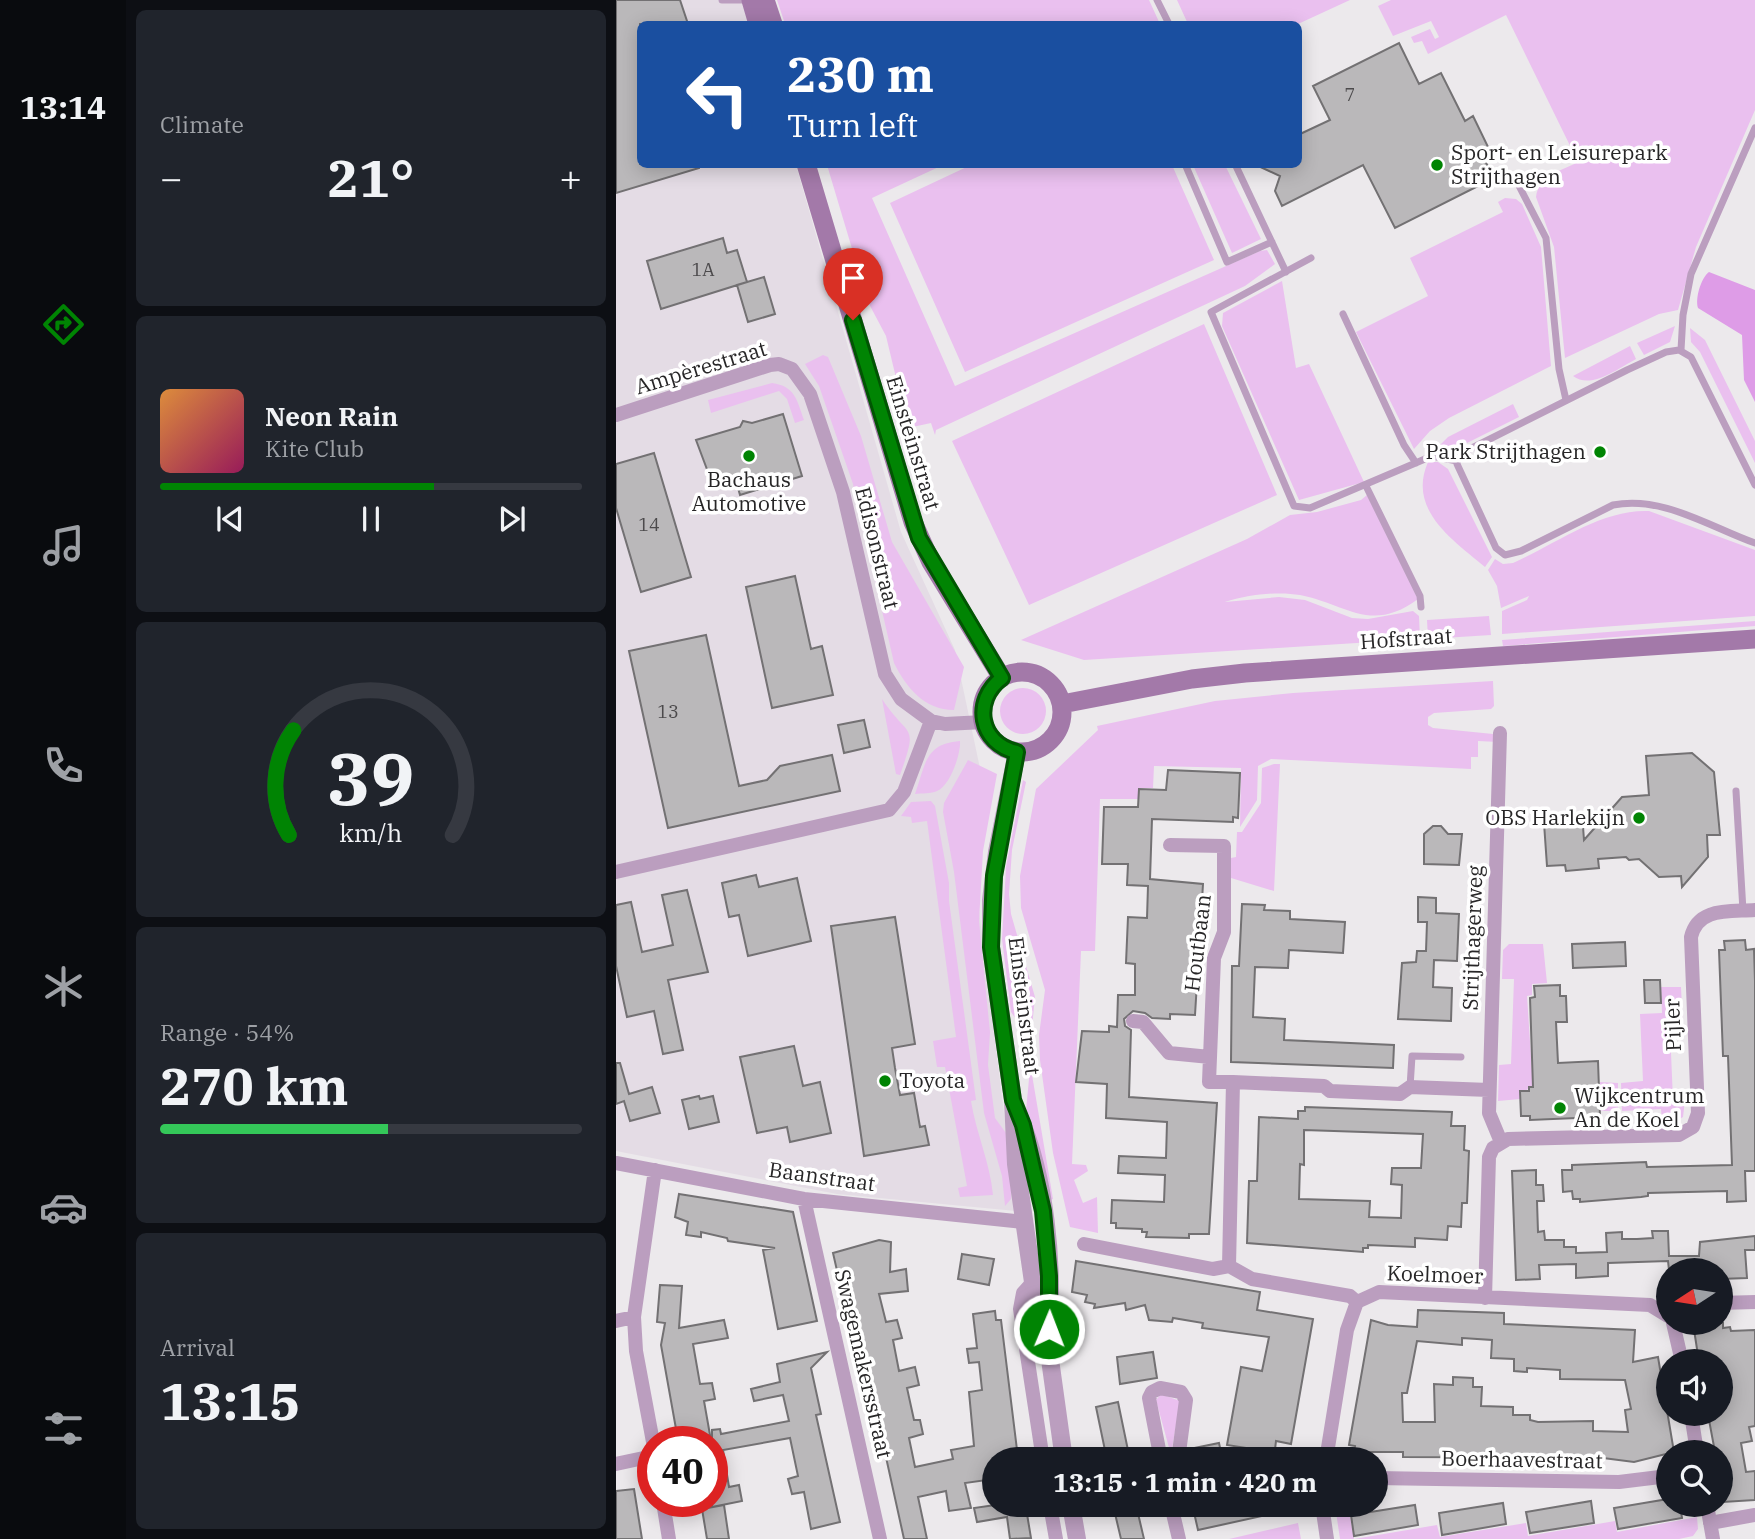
<!DOCTYPE html>
<html lang="en">
<head>
<meta charset="utf-8">
<style>
	:root { --surface:#171b24; --page:#20242c; --text:#f1f3f6; --muted:#9ea1a6; --line:#363941; --accent:#008403 }
	body { margin:0; font-family:"IBM Plex Serif",serif; background:var(--page); color:var(--text); height:100vh; display:flex; flex-direction:column; font-size:26px; white-space:nowrap }
	* { box-sizing:border-box; margin:0 }
	p { font-size:23px; color:var(--muted) }
	.icon { flex:none; width:38px; height:38px; fill:none; stroke:currentColor; stroke-width:2; stroke-linecap:round; stroke-linejoin:round }
	.map { position:relative; flex:1; overflow:hidden }
	.details { display:flex; flex-direction:column; gap:10px; padding:10px; background:#0d0f14; width:490px }
	.details>* { flex:none }
	.hud { position:absolute; left:21px; top:21px; width:665px; height:147px; border-radius:10px; box-shadow:0 4px 18px #0003; background:#1a4fa0; color:#fff; overflow:hidden }
	.needle { width:46px; rotate:258deg }
	.tools { position:absolute; left:1040px; top:1258px; display:grid; gap:14px }
	.tools a { display:grid; place-items:center; width:77px; height:77px; border-radius:50%; background:var(--surface); box-shadow:0 4px 18px #0003; font-size:35px }
	.speed { position:absolute; left:21px; top:1426px; display:flex; gap:14px; font-size:35px; font-weight:700; text-align:center }
	.speed>* { display:grid; place-content:center; width:91px; height:91px; border-radius:50%; background:var(--surface); box-shadow:0 4px 18px #0003; line-height:1 }
	.speed .limit { border:10px solid #d22; background:#fff; color:#111 }
	.pin { position:absolute; display:grid; place-items:center; width:60px; height:60px; color:#fff; margin:-72px -30px; border-radius:50% 50% 50% 0; rotate:-45deg; box-shadow:0 0 7px #0007 }
	.pin .icon { rotate:45deg }
	.me { position:absolute; width:77px; margin:-38px; rotate:1deg; stroke-linejoin:round; filter:drop-shadow(0 0 5px #0008) }
	.turn { display:flex; align-items:center; gap:24px; height:147px; padding:0 35px; font-size:32px }
	.turn .icon { width:91px; height:91px; stroke-width:2.5 }
	.turn b { display:block; font-size:49px; line-height:60px }
	.big { font-size:52px; font-weight:700; line-height:1.1 }
	.details .tile { flex:1; display:flex; flex-direction:column; justify-content:center; gap:10px; min-width:0; padding:0 24px; border-radius:10px; background:var(--page) }
	.details .dial { align-items:center; gap:0 }
	.dial svg { height:182px; overflow:visible; fill:none; stroke:var(--line); stroke-width:7; stroke-linecap:round; text-anchor:middle }
	.dial text { fill:var(--text); stroke:none }
	.song { display:flex; align-items:center; gap:21px }
	.cover { width:84px; height:84px; border-radius:10px; background:linear-gradient(135deg,hsl(30 70% 55%),hsl(330 70% 35%)) }
	.played { height:7px; border-radius:4px; background:linear-gradient(90deg,var(--accent) 65%,var(--line) 65%) }
	.keys { display:flex; justify-content:space-around; direction:ltr }
	.heat { display:flex; justify-content:space-between; align-items:center; font-size:38px; direction:ltr }
	.charge { height:10px; border-radius:5px; background:linear-gradient(90deg,#34c759 54%,var(--line) 0) }
	.trip { position:absolute; left:366px; top:1447px; width:406px; height:70px; border-radius:35px; background:var(--surface); box-shadow:0 4px 18px #0003; font-weight:700; line-height:70px; text-align:center }
	main { display:flex; flex:1; min-height:0 }
	.dock { display:flex; flex-direction:column; width:126px; justify-content:space-around; align-items:center; background:#090b0e; color:var(--muted) }
	.dock .icon { width:49px; height:49px }
	.dock .selected { color:var(--accent) }
	.dock b { font-size:32px; color:var(--text) }
	.map>svg:first-child { display:block }
</style>
</head>
<body>
<main>
<nav class="dock">
<b>13:14</b>
<svg class="icon selected" aria-label="directions" viewBox="0 0 24 24"><path d="M12 3l9 9-9 9-9-9zM9 14v-3h6M13 9l2 2-2 2"/></svg>
<svg class="icon" aria-label="music" viewBox="0 0 24 24"><path d="M9 18V5l10-2v13"/><circle cx="6" cy="18" r="3"/><circle cx="16" cy="16" r="3"/></svg>
<svg class="icon" aria-label="phone" viewBox="0 0 24 24"><path d="M5 4h4l2 5-3 2q2 4 5 5l2-3 5 2v4C11 20 4 13 5 4z"/></svg>
<svg class="icon" aria-label="climate" viewBox="0 0 24 24"><path d="M12 3v18M4 7l16 10M4 17L20 7"/></svg>
<svg class="icon" aria-label="car" viewBox="0 0 24 24"><path d="M5 17H2v-5l4-1 3-4h7l3 4 3 1v5h-3M9 17h6M6 11h13"/><circle cx="7" cy="17" r="2"/><circle cx="17" cy="17" r="2"/></svg>
<svg class="icon" aria-label="filters" viewBox="0 0 24 24"><path d="M4 7h16M4 17h16"/><circle cx="9" cy="7" r="2"/><circle cx="15" cy="17" r="2"/></svg>
</nav>
<section class="details">
<div class="tile"><p>Climate</p>
<div class="heat"><a>−</a><b class="big">21°</b><a>+</a></div>
</div>
<div class="tile">
<div class="song"><i class="cover"></i><div><b>Neon Rain</b><p>Kite Club</p></div></div>
<div class="played"></div>
<div class="keys"><svg class="icon" aria-label="previous" viewBox="0 0 24 24"><path d="M18 5L8 12l10 7zM5 5v14"/></svg><svg class="icon" aria-label="pause" viewBox="0 0 24 24"><path d="M8 5v14M16 5v14"/></svg><svg class="icon" aria-label="next" viewBox="0 0 24 24"><path d="M6 5l10 7-10 7zM19 5v14"/></svg></div>
</div>
<div class="tile dial"><svg viewBox="0 0 100 80">
<path d="M14 69A42 42 0 1 1 86 69"/>
<path d="M14 69A42 42 0 0 1 16 23" stroke="#008403"/>
<text x="50" y="56" font-size="32" font-weight="700">39</text>
<text x="50" y="72" font-size="11">km/h</text>
</svg></div>
<div class="tile"><p>Range · 54%</p><b class="big">270 km</b><div class="charge"></div></div>
<div class="tile"><p>Arrival</p><b class="big">13:15</b></div>
</section>
<div class="map">
<svg width="1139" height="1539" viewBox="0 0 1139 1539">
	<rect width="100%" height="100%" fill="#ece9ec"/>
	<path fill="#e4dce5" d="M0,0H131L138,24H24V164L180,165L285,532L339,650L369,792L360,886L400,1211L221,1194L0,1151Z"/>
	<path fill="#eac0ef" d="M161,0H533L544,24H169Z
		M561,0H734L682,24H572Z
		M775,0H1139V110L1080,247L1062,310L1043,314L949,358L938,247L920,197C923,175 945,171 962,162L892,19L890,15L812,54L806,41L798,43L795,37L814,29L819,39L823,37L815,21L777,36L762,6Z
		M357,164L556,165L598,260L349,372L274,203Z
		M211,165H327L256,198L339,386L644,251L651,250L659,264L629,286L320,430L319,435L315,423L292,428L270,336L252,302Z
		M577,165H609L645,239L616,253Z
		M889,198L900,199L906,204L925,247L935,366L833,418L814,431L798,449L740,332L812,296L794,258L887,212L882,202Z
		M666,281L680,368L693,364L748,482L683,500L606,326L607,313Z
		M588,324L661,495L413,605L336,441Z
		M1059,326L1054,342L1028,355L1021,343Z
		M1074,328L1089,340L1139,441V463L1084,352L1075,342Z
		M1014,346L1020,359C1003,368 975,390 957,376Z
		M207,355L212,357L245,436L276,542L348,667L338,710C308,710 290,687 278,663L237,484L203,386L189,364Z
		M156,383C179,386 181,400 188,420L179,423L171,399L163,391L95,413L92,400Z
		M897,404L903,417L833,452L818,451L832,437Z
		M812,462H822L832,469L876,557L869,567C837,540 791,510 812,462Z
		M751,495L802,599C755,634 730,604 684,595C661,591 632,595 609,602L663,597L689,600L736,618L752,619L797,611L803,616L804,639L468,660L405,640L631,539L674,515L701,512L745,500Z
		M1033,511L1139,550V616L886,634V611L911,600L913,596L885,608L881,586L872,570L879,559L887,564L897,563C940,544 985,509 1033,511Z
		M873,616L875,635L812,639L811,620Z
		M1139,621V626L887,646L886,640Z
		M877,681L878,706L875,709L818,713L812,717V725L817,728L877,734L882,742L862,741V757H855V769L655,759L642,766L641,800L624,827L625,768L538,766L537,788H522V799H484L479,951H465L456,1164L470,1165L472,1171L458,1180L467,1203L481,1197L482,1233L454,1227L437,1153L424,1060L423,1035L429,990L405,908L404,876L420,789L482,730L481,726L599,701L677,693Z
		M384 711a23 23 0 1 1 46 0a23 23 0 1 1-46 0Z
		M266,699C293,740 303,721 284,775L280,774Z
		M344,741C345,754 334,786 321,791C315,794 306,793 299,794C310,763 309,744 344,741Z
		M352,760L381,774L367,851L363,921L374,1032L372,1065L379,1118L390,1133L396,1176L395,1199L389,1206L386,1176L368,1113L338,872L327,812L328,803Z
		M658,764H664L658,891L615,878V858L620,857L621,832H626L645,803L646,768Z
		M407,780L410,782L396,850L393,894L395,914L419,997L413,1057L437,1199L430,1202L410,1111L413,1079L404,1025L395,1012L386,939L390,867Z
		M315,801L319,806L333,883V901L360,1100L355,1101C360,1133 374,1162 377,1195L344,1197L342,1188L351,1186L329,1067H321L317,1041L340,1037L311,821L296,823L295,817L285,816L295,802Z
		M893,944H927L931,983L916,984V995L911,996L917,1087H913L904,1099L882,1101L883,1065L895,1064L898,979H886L887,950Z
		M1045,987H1065L1067,1028L1054,1029L1057,1100H1069L1067,1117L1060,1121H1046L1045,1109L1006,1111L1005,1083L1027,1081L1024,1014L1046,1013Z
		M984,1082L1002,1083V1111H984Z
		M545,1394L564,1401L555,1455L540,1400Z
		M719,1505H732L738,1539L821,1525L824,1537L910,1523L912,1536L999,1521L1001,1532L1081,1517L1082,1529L1077,1536L1063,1539H724Z
		M682,1523L685,1539H613Z"/>
	<path fill="#de9ce7" d="M1093,272L1139,290V402L1128,380L1126,335L1082,308C1079,298 1085,278 1093,272Z"/>
	<path fill="#bab8ba" stroke="#737173" stroke-width="2" fill-rule="evenodd" d="M0,0H64L72,24H24V164H83V168L0,193Z
		M783,43L803,84L825,73L849,121L857,116L874,151L866,155L878,178L779,228L747,165L666,206L659,191L664,176L638,164H682V135L714,120L697,86Z
		M107,238L111,253L121,250L131,282L45,309L31,261Z
		M148,277L159,314L132,322L121,285Z
		M167,414L186,476L124,495L120,481L98,488L80,440L124,427L127,421L136,423Z
		M38,453L75,577L25,592L0,508V464Z
		M179,576L195,649L206,646L217,695L156,708L130,587Z
		M90,635L123,786L151,780L164,766L216,755L224,791L52,828L13,651Z
		M248,720L254,747L228,753L222,725Z
		M1076,753L1098,772L1104,835H1091L1092,857L1066,887L1065,876L1043,877L1023,859L1013,860L1010,857L982,859L983,868L950,871L949,865L931,866L928,823L946,821L945,814L966,813L968,840L1006,797L1033,795L1030,756Z
		M552,770L624,773L622,818L617,817V822L536,819L534,879L587,884L579,1015L554,1014V1019L536,1018L529,1013L517,1011L508,1019L509,1026L515,1030L513,1097L601,1103L593,1234H573V1238L530,1237L531,1232H526V1229L500,1228V1223H495L496,1200L548,1202L549,1175L502,1173L503,1156L550,1158L551,1122L490,1118L491,1084L460,1082L466,1031L493,1032V1026L501,1027L502,995H519V964L510,963L512,917L531,918L532,886L511,885L512,864H486L488,807H522L523,789L550,790Z
		M817,826H825L832,834H846L843,865L808,864V834Z
		M140,875L143,887L181,878L195,941L132,956L123,915L113,917L106,883Z
		M71,890L92,972L52,980L67,1050L47,1054L38,1011L11,1017L0,966V905L15,902L26,952L57,945L46,895Z
		M802,897L820,898V913L843,914L841,961L818,960L817,987L836,988L835,1021L782,1019L786,963L800,962L801,951H810L811,922H802Z
		M626,904L649,905L648,910L674,911V919L729,922L727,953L673,950L672,968L639,967L637,1017L669,1019L668,1040L778,1045L777,1068L615,1062L616,966H623Z
		M279,917L299,1044L276,1048L279,1068L284,1095L298,1093L304,1127L309,1126L313,1145L248,1156L215,926Z
		M1129,940L1130,950L1138,949L1139,981V1171H1129L1130,1201L1111,1202V1191L1032,1193V1196L1025,1197L964,1202V1199H957L956,1191L947,1192L946,1170H956V1165L1030,1162L1031,1167L1116,1165L1112,1056H1107L1103,950H1109L1108,941Z
		M1009,942L1010,966L957,968L956,944Z
		M1028,980H1044L1045,1003H1029Z
		M944,985V996H950L951,1022H940L942,1063L982,1061L984,1117L914,1120V1116H905L904,1091H913V1087H917L914,998L919,997L918,986Z
		M178,1046L187,1086L204,1082L215,1133L174,1142L171,1127L141,1133L124,1057Z
		M0,1063H4L13,1094L36,1087L44,1113L14,1121L8,1101L0,1104Z
		M83,1096L84,1099L97,1096L103,1122L73,1129L66,1100Z
		M689,1107L836,1112L835,1126H849L848,1150L853,1151L851,1203H846L845,1227L832,1226L831,1240L799,1238V1247L752,1245V1248H747V1252L631,1243L633,1181H641L643,1117L682,1119V1111H689ZM688,1130L807,1134L805,1168H776L775,1184L786,1185L785,1218L753,1217L754,1201L683,1199L684,1164L688,1165Z
		M920,1170V1185H927L928,1201H921L922,1232L928,1231L929,1240H948V1247H960V1253L991,1252L990,1233L1006,1232V1239H1021L1037,1238L1036,1231H1052L1053,1256H1083L1084,1242L1139,1236V1250H1129L1131,1278L1104,1279V1270H1053L1052,1261L992,1263V1276L960,1278V1264L923,1265L924,1279L900,1280L896,1171Z
		M63,1194L177,1212L201,1321L162,1329L147,1250L159,1248L112,1241L111,1238L85,1232V1237L70,1235L72,1222L59,1217Z
		M263,1240L275,1242L274,1272L290,1269L292,1291L263,1294L270,1322L281,1320L286,1338L277,1340L283,1371L299,1367L303,1385L291,1388L298,1420H304L307,1434L293,1438L299,1467L337,1459L335,1450L358,1446L353,1392L366,1390L363,1362L353,1363L351,1349L361,1348L357,1314L379,1311L380,1320H385L402,1458L378,1460V1479L349,1483L355,1508L333,1511L330,1491L302,1497L311,1539H288L242,1330L235,1332L217,1253Z
		M346,1254L378,1259L373,1285L342,1279Z
		M460,1261L644,1292L641,1310L697,1319L675,1444L660,1441L658,1458L636,1454L637,1449L611,1445L625,1367L646,1371L653,1337L586,1328L587,1323L557,1318L556,1322L533,1320L529,1305L510,1310L509,1303L478,1308L479,1304L469,1302L471,1295L456,1292Z
		M44,1285L66,1286L63,1328L108,1320L112,1338L77,1344L84,1384L96,1383L99,1399L88,1401L94,1435L62,1440L45,1345L49,1323L41,1322Z
		M802,1310L888,1313V1324L1019,1330L1017,1362L1042,1357L1058,1452L1018,1462L987,1458L787,1457V1452H738L739,1446L733,1445L755,1320L772,1325L801,1327ZM846,1338L876,1340L875,1358L898,1359V1371L911,1372V1368L944,1370V1379L1009,1380L1015,1409L1009,1410L1012,1432L977,1431V1421L922,1422L914,1420V1415H897V1407L865,1406L866,1387H857V1378L837,1377V1385L818,1384L819,1422H787L786,1393H791L801,1341L846,1345Z
		M1077,1323H1107V1328L1114,1327L1115,1331L1139,1330V1426L1133,1427L1136,1441L1125,1443L1130,1472L1139,1471V1500L1107,1502L1104,1452H1099L1093,1420V1414H1104V1362H1083Z
		M211,1352L195,1368L205,1414L200,1415L224,1522L195,1529L188,1492L176,1494L172,1479L182,1476L174,1438L107,1450L113,1487L123,1485L126,1501L96,1507V1430L104,1429L105,1434L173,1421L167,1395L138,1401L135,1389L164,1382L161,1364Z
		M537,1352L541,1378L504,1384L501,1357Z
		M502,1402L514,1460H491L480,1407Z
		M603,1443L606,1457L572,1460L573,1449Z
		M18,1489L26,1539H0V1491Z
		M1052,1499V1505H1064L1066,1518L1002,1529L998,1508Z
		M975,1501L978,1523L914,1533L910,1512Z
		M887,1503L890,1524L826,1535L823,1513Z
		M108,1505L113,1539H91L86,1509Z
		M379,1505H419V1513L411,1514L415,1538L394,1539L391,1517L361,1522L358,1508Z
		M497,1505H520L528,1539H505Z
		M589,1505H669V1511L582,1530L577,1508Z
		M799,1505L802,1525L738,1536L735,1515Z"/>
	<g fill="none" stroke-linecap="round" stroke-linejoin="round">
		<path stroke="#bb9ebf" stroke-width="7" d="M106,0H128
			M541,0L553,24
			M569,164L611,262L656,242
			M619,164L670,272
			M901,182L930,238L943,369L950,400
			M695,258L595,312L678,506L694,508L816,456L841,461
			M727,314L788,445L800,463
			M1065,350L1067,315L1075,274L1139,128
			M1139,485L1075,357L1063,350L1050,352L1011,370L848,452L842,456L841,464L880,548L889,555L905,551L997,505C1046,495 1094,527 1139,543
			M750,486L804,596L805,607
			M1120,791L1127,911
			M794,1087L796,1056L845,1057"/>
		<path stroke="#bb9ebf" stroke-width="14" d="M0,415L154,365L163,364L176,369L194,394L227,492L269,674L285,699L315,721L288,792L273,810L0,872
			M315,721L329,724L368,722
			M884,733L873,1113L885,1142
			M554,845L608,846V932L598,958L593,1082H617L613,1266
			M517,1021L527,1022L553,1053L594,1057
			M617,1082L708,1086L714,1091L784,1094L794,1087L873,1090
			M0,1163L188,1199L408,1222
			M188,1199L264,1539
			M468,1244L597,1269L613,1266
			M613,1266L636,1279L734,1296L741,1302
			M417,1282L407,1293L404,1309L427,1460
			M869,1298L873,1157L877,1148L892,1139L1063,1135L1077,1127L1082,1113L1075,937C1082,907 1113,912 1139,910
			M741,1302L763,1292L1034,1305L1052,1316
			M1104,1303L1139,1302
			M0,1321L18,1317
			M1057,1323L1066,1362
			M1075,1414L1081,1452
			M37,1442L20,1351L18,1317L39,1170
			M545,1460L533,1398L536,1392L544,1388L565,1392L570,1400L562,1460
			M710,1460L731,1330L741,1302
			M0,1464L37,1456
			M760,1478L1003,1482L1052,1476
			M47,1502L53,1539
			M434,1505L440,1539
			M555,1505L563,1539
			M706,1505L711,1539
			M1091,1505L1097,1539
			M1094,1523L1139,1515"/>
		<path stroke="#bb9ebf" stroke-width="18" d="M401,752L381,852L375,900V947L397,1100L400,1164L417,1282L432,1345L448,1460
			M403,1116C430,1180 437,1261 433,1330
			M455,1505L461,1539"/>
		<path stroke="#a379a9" stroke-width="19" d="M135,0L142,24
			M149,0L157,24
			M190,164L297,522L315,562L386,678
			M366 712a40 40 0 1 1 80 0a40 40 0 1 1-80 0Z
			M446,704L576,679L629,673L1139,639"/>
	</g>
	<g fill="none" stroke-linecap="round" stroke-linejoin="round">
		<g stroke="#005602" stroke-width="18">
			<path id="route" d="M237,320L303,538L386,678C356,700 363,744 401,752L378,876L375,947L397,1100L407,1125L427,1211L433,1276V1329"/>
		</g>
		<use href="#route" stroke="#008403" stroke-width="12"/>
	</g>
	<g fill="#008403" stroke="#fff" stroke-width="2.5">
		<circle cx="821" cy="165" r="7"/>
		<circle cx="984" cy="452" r="7"/>
		<circle cx="133" cy="456" r="7"/>
		<circle cx="1023" cy="818" r="7"/>
		<circle cx="269" cy="1081" r="7"/>
		<circle cx="944" cy="1108" r="7"/>
	</g>
	<g text-anchor="middle" stroke-width="7" stroke-linejoin="round" paint-order="stroke">
		<g font-size="18" fill="#4c4a4c">
			<text x="734" y="101">7</text>
			<text x="87" y="276">1A</text>
			<text x="33" y="531">14</text>
			<text x="52" y="718">13</text>
		</g>
		<g font-size="21" fill="#272627" stroke="#fff" text-anchor="start">
			<text x="835" y="160">Sport- en Leisurepark<tspan x="835" dy="24">Strijthagen</tspan></text>
			<text x="970" y="459" text-anchor="end">Park Strijthagen</text>
			<text x="133" y="487" text-anchor="middle">Bachaus<tspan x="133" dy="24">Automotive</tspan></text>
			<text x="1009" y="825" text-anchor="end">OBS Harlekijn</text>
			<text x="283" y="1088">Toyota</text>
			<text x="958" y="1103">Wijkcentrum<tspan x="958" dy="24">An de Koel</tspan></text>
		</g>
		<g font-size="21" fill="#272627" stroke="#fff">
			<text transform="translate(85 368) rotate(-17)" y="7">Ampèrestraat</text>
			<text transform="translate(297 443) rotate(73)" y="7">Einsteinstraat</text>
			<text transform="translate(261 548) rotate(76)" y="7">Edisonstraat</text>
			<text transform="translate(790 639) rotate(-4)" y="7">Hofstraat</text>
			<text transform="translate(857 938) rotate(-88)" y="7">Strijthagerweg</text>
			<text transform="translate(582 943) rotate(-83)" y="7">Houtbaan</text>
			<text transform="translate(408 1006) rotate(83)" y="7">Einsteinstraat</text>
			<text transform="translate(1057 1025) rotate(-92)" y="7">Pijler</text>
			<text transform="translate(206 1177) rotate(8)" y="7">Baanstraat</text>
			<text transform="translate(819 1275) rotate(2)" y="7">Koelmoer</text>
			<text transform="translate(247 1364) rotate(77)" y="7">Swagemakersstraat</text>
			<text transform="translate(906 1460) rotate(1)" y="7">Boerhaavestraat</text>
		</g>
	</g>
</svg>
<div class="tools">
<a><svg class="needle" viewBox="-14 -14 28 28"><path d="M0-13l5 13h-10z" fill="#e53935"/><path d="M0 13l5-13h-10z" fill="#9ea1a6"/></svg></a>
<a><svg class="icon" aria-label="sound" viewBox="0 0 24 24"><path d="M4 9h4l5-4v14l-5-4H4zM17 9q2 3 0 6"/></svg></a>
<a><svg class="icon" aria-label="search" viewBox="0 0 24 24"><circle cx="10" cy="10" r="6"/><path d="M15 15l6 6"/></svg></a>
</div>
<div class="speed"><div class="limit">40</div></div>
<div class="pin" style="left:237px;top:320px;background:#d93025"><svg class="icon" aria-label="arrive" viewBox="0 0 24 24"><path d="M6 21V4h12l-3 4 3 4H6"/></svg></div>
<svg class="me" style="left:433px;top:1329px" viewBox="-20 -20 40 40"><circle r="17" fill="#008403" stroke="#fff" stroke-width="3"/><path d="M0-11L8 9 0 5-8 9z" fill="#fff"/></svg>
<div class="trip">13:15 · 1 min · 420 m</div>
<div class="hud">
<div class="turn"><svg class="icon" aria-label="left" viewBox="0 0 24 24"><path d="M17 20v-9H6M10 6l-5 5 5 5"/></svg><div><b>230 m</b>Turn left</div></div>
</div>
</div>
</main>
</body>
</html>
